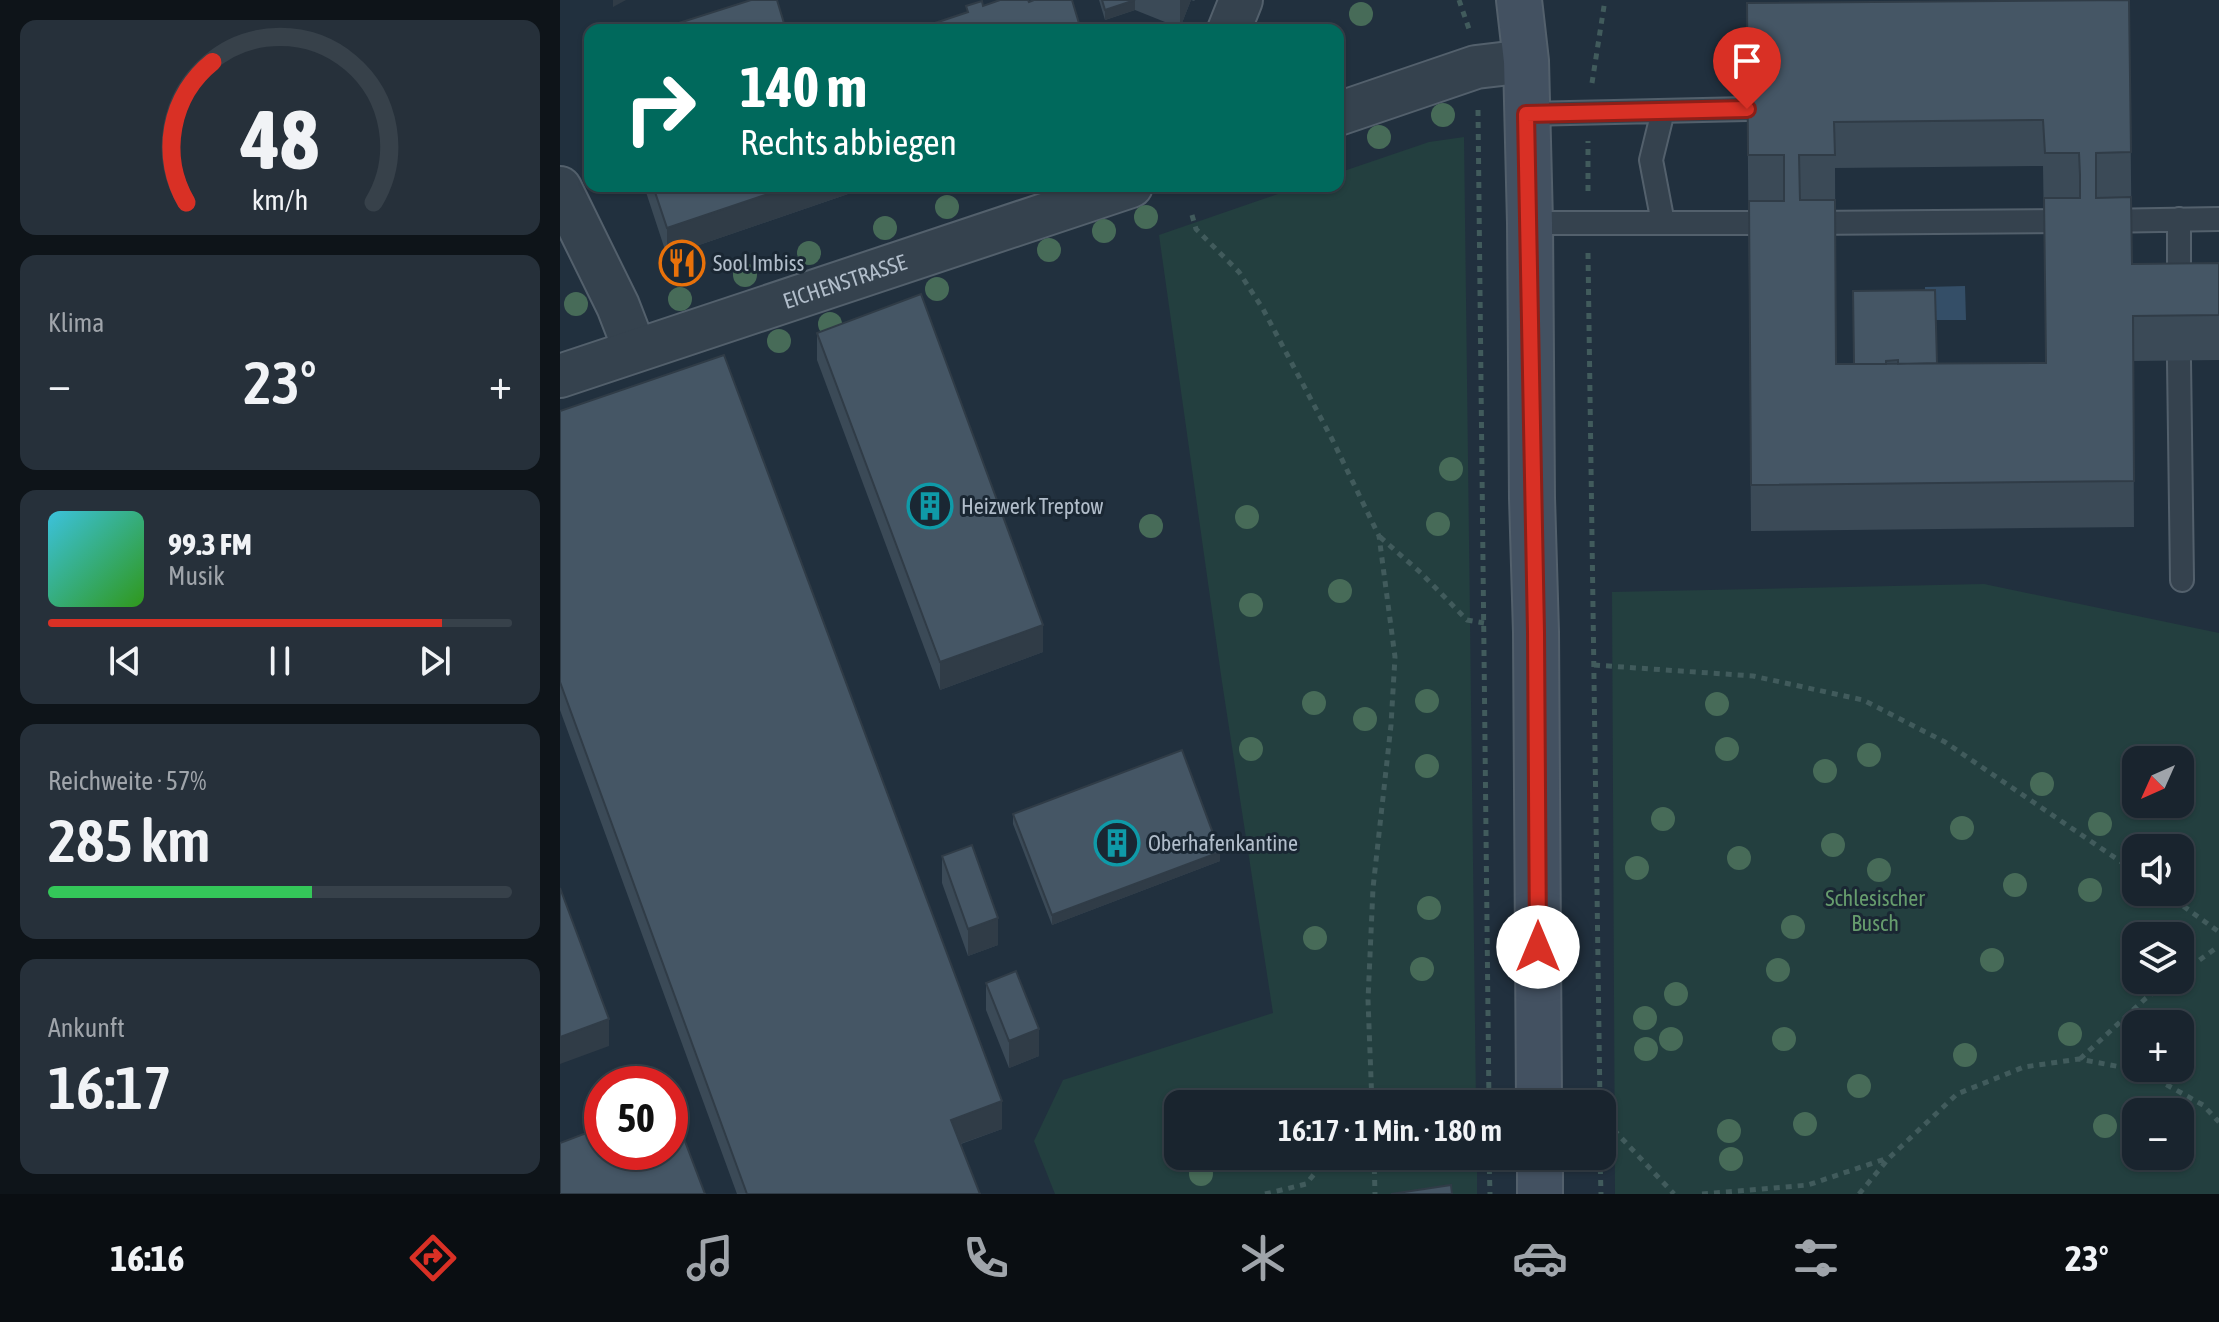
<!DOCTYPE html>
<html lang="de">
<head>
<meta charset="utf-8">
<style>
	:root { --surface:#19242e; --page:#26303a; --text:#f1f3f6; --muted:#9fa4aa; --line:#37414a; --accent:#d93025 }
	body { margin:0; font-family:"Asap Condensed",sans-serif; background:var(--page); color:var(--text); height:100vh; display:flex; flex-direction:column; font-size:30px; white-space:nowrap }
	* { box-sizing:border-box; margin:0 }
	p { font-size:26px; color:var(--muted) }
	.icon { flex:none; width:44px; height:44px; fill:none; stroke:currentColor; stroke-width:2; stroke-linecap:round; stroke-linejoin:round }
	.map { position:relative; flex:1; overflow:hidden }
	.drawer { display:flex; flex-direction:column; gap:20px; padding:20px; background:#0e1419; width:560px }
	.drawer>* { flex:none }
	.hud { position:absolute; left:24px; top:24px; width:760px; height:168px; border-radius:16px; box-shadow:0 2px 6px #0004,0 0 0 2px var(--line); background:#00695c; color:#fff; overflow:hidden }
	.needle { width:52px; rotate:225deg }
	.tools { position:absolute; left:1562px; top:746px; display:grid; gap:16px }
	.tools a { display:grid; place-items:center; width:72px; height:72px; border-radius:16px; background:var(--surface); box-shadow:0 2px 6px #0004,0 0 0 2px var(--line); font-size:40px }
	.speed { position:absolute; left:24px; top:1066px; display:flex; gap:16px; font-size:40px; font-weight:700; text-align:center }
	.speed>* { display:grid; place-content:center; width:104px; height:104px; border-radius:50%; background:var(--surface); box-shadow:0 2px 6px #0004,0 0 0 2px var(--line); line-height:1 }
	.speed .limit { border:12px solid #d22; background:#fff; color:#111 }
	.pin { position:absolute; display:grid; place-items:center; width:68px; height:68px; color:#fff; margin:-82px -34px; border-radius:50% 50% 50% 0; rotate:-45deg; box-shadow:0 0 8px #0007 }
	.pin .icon { rotate:45deg }
	.me { position:absolute; width:88px; margin:-44px; rotate:0deg; stroke-linejoin:round; filter:drop-shadow(0 0 6px #0008) }
	.turn { display:flex; align-items:center; gap:28px; height:168px; padding:0 24px; font-size:36px }
	.turn .icon { width:104px; height:104px; stroke-width:2.5 }
	.turn b { display:block; font-size:56px; line-height:68px }
	.big { font-size:60px; font-weight:600; line-height:1.1 }
	.drawer .widget { flex:1; display:flex; flex-direction:column; justify-content:center; gap:12px; min-width:0; padding:0 28px; border-radius:16px; background:var(--page) }
	.drawer .dial { align-items:center; gap:0 }
	.dial svg { height:208px; overflow:visible; fill:none; stroke:var(--line); stroke-width:7; stroke-linecap:round; text-anchor:middle }
	.dial text { fill:var(--text); stroke:none }
	.song { display:flex; align-items:center; gap:24px }
	.cover { width:96px; height:96px; border-radius:12px; background:linear-gradient(135deg,hsl(190 70% 55%),hsl(110 70% 35%)) }
	.played { height:8px; border-radius:4px; background:linear-gradient(90deg,var(--accent) 85%,var(--line) 85%) }
	.keys { display:flex; justify-content:space-around; direction:ltr }
	.heat { display:flex; justify-content:space-between; align-items:center; font-size:44px; direction:ltr }
	.charge { height:12px; border-radius:6px; background:linear-gradient(90deg,#34c759 57%,var(--line) 0) }
	.trip { position:absolute; left:604px; top:1090px; width:452px; height:80px; border-radius:16px; background:var(--surface); box-shadow:0 2px 6px #0004,0 0 0 2px var(--line); font-weight:600; line-height:80px; text-align:center }
	.tab-bar { display:flex; height:128px; justify-content:space-around; align-items:center; background:#0a0e12; color:var(--muted) }
	.tab-bar .icon { width:56px; height:56px }
	.tab-bar .current { color:var(--accent) }
	.tab-bar b { font-size:36px; color:var(--text) }
	main { display:flex; flex:1; min-height:0 }
	.map>svg:first-child { display:block }
</style>
</head>
<body>
<main>
<section class="drawer">
<div class="widget dial"><svg viewBox="0 0 100 80">
<path d="M14 69A42 42 0 1 1 86 69"/>
<path d="M14 69A42 42 0 0 1 24 15" stroke="#d93025"/>
<text x="50" y="56" font-size="32" font-weight="700">48</text>
<text x="50" y="72" font-size="11">km/h</text>
</svg></div>
<div class="widget"><p>Klima</p>
<div class="heat"><a>−</a><b class="big">23°</b><a>+</a></div>
</div>
<div class="widget">
<div class="song"><i class="cover"></i><div><b>99.3 FM</b><p>Musik</p></div></div>
<div class="played"></div>
<div class="keys"><svg class="icon" aria-label="previous" viewBox="0 0 24 24"><path d="M18 5L8 12l10 7zM5 5v14"/></svg><svg class="icon" aria-label="pause" viewBox="0 0 24 24"><path d="M8 5v14M16 5v14"/></svg><svg class="icon" aria-label="next" viewBox="0 0 24 24"><path d="M6 5l10 7-10 7zM19 5v14"/></svg></div>
</div>
<div class="widget"><p>Reichweite · 57%</p><b class="big">285 km</b><div class="charge"></div></div>
<div class="widget"><p>Ankunft</p><b class="big">16:17</b></div>
</section>
<div class="map">
<svg width="1659" height="1194" viewBox="0 0 1659 1194">
	<rect width="100%" height="100%" fill="#21303e"/>
	<path fill="#233f3f" fill-rule="evenodd" d="M904,137L916,1104H618V1156H917V1194H495L474,1141L503,1080L713,1013L662,682L599,235L741,186H778V173L869,142Z
		M1424,584L1659,633V1194H1055L1052,592ZM1576,760H1620V804H1576ZM1576,848H1620V892H1576ZM1576,936H1620V980H1576ZM1620,1024V1068H1576V1024ZM1620,1112V1156H1576V1112Z"/>
	<path fill="#344e67" d="M1405,286L1406,320H1376L1365,309V287Z"/>
	<g fill="none" stroke-linecap="round" stroke-linejoin="round">
		<g stroke="#53606c" stroke-width="26">
			<path id="service" d="M1103,111L1091,160L1103,223
				M966,114L1187,109
				M1619,219V292
				M1541,221L1659,219
				M970,223H1217
				M1245,223L1514,221
				M1619,361L1622,580"/>
		</g>
		<g stroke="#53606c" stroke-width="46">
			<g id="minor">
				<path d="M669,30L681,0"/>
				<path d="M778,114L916,67L966,61"/>
				<path d="M0,188L58,306L75,350"/>
				<path id="s1" d="M0,376L571,186"/>
			</g>
		</g>
		<g stroke="#53606c" stroke-width="48">
			<path id="secondary" d="M959,0L966,61L970,223L972,498L976,632L979,1104
				M980,1156V1194"/>
		</g>
		<path stroke="#415b5c" stroke-width="5" stroke-dasharray="6 6" stroke-linecap="butt" d="M899,0L909,29
			M1032,83L1045,0
			M918,110L929,1104
			M1028,191V141
			M632,215L636,229L679,272L703,309L772,439L819,536L835,657L831,725L813,888L808,1000L812,1104
			M1028,253L1040,1104
			M820,537L861,573L907,620L924,623
			M1034,665L1193,676L1303,700L1385,742L1576,872
			M1604,892L1659,932
			M1620,974L1659,946
			M1520,1059L1585,999L1611,980
			M1042,1128L1053,1129L1114,1194
			M814,1156L815,1194
			M929,1156L930,1194
			M1040,1156L1041,1194
			M705,1194L746,1184L769,1156
			M1142,1194L1248,1185L1328,1158
			M1299,1194L1329,1158L1397,1094L1464,1067L1519,1059L1582,1071L1643,1105L1659,1122"/>
		<use href="#service" stroke="#35424e" stroke-width="22"/>
		<use href="#minor" stroke="#35424e" stroke-width="42"/>
		<use href="#secondary" stroke="#435161" stroke-width="44"/>
	</g>
	<g fill="#476b58">
		<circle cx="801" cy="14" r="12"/>
		<circle cx="883" cy="115" r="12"/>
		<circle cx="819" cy="137" r="12"/>
		<circle cx="387" cy="207" r="12"/>
		<circle cx="586" cy="217" r="12"/>
		<circle cx="325" cy="228" r="12"/>
		<circle cx="544" cy="231" r="12"/>
		<circle cx="489" cy="250" r="12"/>
		<circle cx="249" cy="253" r="12"/>
		<circle cx="185" cy="275" r="12"/>
		<circle cx="377" cy="289" r="12"/>
		<circle cx="120" cy="299" r="12"/>
		<circle cx="16" cy="304" r="12"/>
		<circle cx="270" cy="324" r="12"/>
		<circle cx="219" cy="341" r="12"/>
		<circle cx="891" cy="469" r="12"/>
		<circle cx="687" cy="517" r="12"/>
		<circle cx="878" cy="524" r="12"/>
		<circle cx="591" cy="526" r="12"/>
		<circle cx="780" cy="591" r="12"/>
		<circle cx="691" cy="605" r="12"/>
		<circle cx="867" cy="701" r="12"/>
		<circle cx="754" cy="703" r="12"/>
		<circle cx="1157" cy="704" r="12"/>
		<circle cx="805" cy="719" r="12"/>
		<circle cx="691" cy="749" r="12"/>
		<circle cx="1167" cy="749" r="12"/>
		<circle cx="1309" cy="755" r="12"/>
		<circle cx="867" cy="766" r="12"/>
		<circle cx="1265" cy="771" r="12"/>
		<circle cx="1482" cy="784" r="12"/>
		<circle cx="1103" cy="819" r="12"/>
		<circle cx="1540" cy="824" r="12"/>
		<circle cx="1402" cy="828" r="12"/>
		<circle cx="1273" cy="845" r="12"/>
		<circle cx="1179" cy="858" r="12"/>
		<circle cx="1077" cy="868" r="12"/>
		<circle cx="1319" cy="870" r="12"/>
		<circle cx="1455" cy="885" r="12"/>
		<circle cx="1530" cy="890" r="12"/>
		<circle cx="869" cy="908" r="12"/>
		<circle cx="1233" cy="927" r="12"/>
		<circle cx="755" cy="938" r="12"/>
		<circle cx="1432" cy="960" r="12"/>
		<circle cx="862" cy="969" r="12"/>
		<circle cx="1218" cy="970" r="12"/>
		<circle cx="1116" cy="994" r="12"/>
		<circle cx="1085" cy="1018" r="12"/>
		<circle cx="1510" cy="1034" r="12"/>
		<circle cx="1111" cy="1039" r="12"/>
		<circle cx="1224" cy="1039" r="12"/>
		<circle cx="1086" cy="1049" r="12"/>
		<circle cx="1405" cy="1055" r="12"/>
		<circle cx="1299" cy="1086" r="12"/>
		<circle cx="1245" cy="1124" r="12"/>
		<circle cx="1545" cy="1126" r="12"/>
		<circle cx="1169" cy="1131" r="12"/>
		<circle cx="1171" cy="1159" r="12"/>
		<circle cx="641" cy="1174" r="12"/>
	</g>
	<path fill="#3b4a57" fill-rule="evenodd" d="M539,0H635L634,1L631,0L620,28L575,10L545,20Z
		M1569,0L1572,264L1659,263V360L1573,361L1574,527L1191,531L1187,49ZM1483,166L1486,363H1377L1293,291L1294,364H1276L1275,168Z
		M84,186H288V194L107,256Z
		M257,333L483,652L380,690L257,360Z
		M0,411L442,1129L401,1144L420,1194H177L0,710Z
		M453,814L660,861L492,925L453,824Z
		M382,856L438,945L408,956L382,883Z
		M426,983L479,1056L449,1068L426,1010Z"/>
	<path fill="#303c47" d="M53,0H66L53,7Z
		M575,0V10L545,20V10Z
		M620,0H631L620,28Z
		M232,186H288V194L107,256V228Z
		M483,625V652L380,690V662Z
		M660,852V861L492,925V915Z
		M438,918V945L408,956V929Z
		M49,1019V1046L0,1064V1037Z
		M479,1029V1056L449,1068V1041Z
		M442,1101V1129L391,1147V1120Z"/>
	<path fill="#455665" stroke="#303c47" stroke-width="2" fill-rule="evenodd" d="M191,0H217L226,30H97Z
		M440,0H468L469,2L474,0H512L521,30H354L408,12L406,6L422,1L423,6Z
		M542,0H575L545,10Z
		M1569,0L1571,152L1536,153V198L1571,197L1572,264L1659,263V315L1573,316L1574,481L1191,485L1189,201H1224V155H1188L1187,3ZM1483,120L1485,153H1519L1520,175V198H1484L1486,363L1276,364L1275,200H1240L1239,155H1275L1274,122Z
		M93,186H232L107,228Z
		M1375,290L1377,363L1338,364V360L1326,361V364H1294L1293,291Z
		M361,294L483,625L380,662L257,333Z
		M164,355L442,1101L391,1120L420,1194H187L0,682V411Z
		M622,750L660,852L492,915L453,814Z
		M412,845L438,918L408,929L382,856Z
		M0,888L49,1019L0,1037Z
		M456,971L479,1029L449,1041L426,983Z
		M110,1102L145,1194H0V1143L42,1127V1152H110Z
		M891,1185L892,1194H831Z"/>
	<g fill="none" stroke-linecap="round" stroke-linejoin="round">
		<g stroke="#8d1f18" stroke-width="20">
			<path id="route" d="M978,947L976,632L966,114L1187,109"/>
		</g>
		<use href="#route" stroke="#d93025" stroke-width="14"/>
	</g>
	<defs>
		<g id="restaurant-ring" transform="scale(2.3)"><circle r="9.5" fill="#1a2733" stroke="#e8710a" stroke-width="1.5"/><path d="M-5-6h1v4h1v-4h1v4h1v-4h1v5L-1.5 .5V6h-2V.5L-5-1ZM5-6V6H3V1.5H1.5Q1.5-4 5-6Z" fill="#e8710a"/></g>
		<g id="building-ring" transform="scale(2.3)"><circle r="9.5" fill="#1a2733" stroke="#0f9aa8" stroke-width="1.5"/><path d="M-4-6H4V6H1V3H-1V6H-4ZM-2.5-4.3h1.7v1.8h-1.7ZM.8-4.3h1.7v1.8H.8ZM-2.5-1h1.7V.8h-1.7ZM.8-1h1.7V.8H.8Z" fill="#0f9aa8"/></g>
	</defs>
	<g fill-rule="evenodd">
		<use href="#restaurant-ring" x="122" y="263"/>
		<use href="#building-ring" x="370" y="506"/>
		<use href="#building-ring" x="557" y="843"/>
	</g>
	<g text-anchor="middle" stroke-width="6" stroke-linejoin="round" paint-order="stroke">
		<g font-size="22" fill="#b1bdca" stroke="#1a2733" text-anchor="start">
			<text x="153" y="271">Sool Imbiss</text>
			<text x="401" y="514">Heizwerk Treptow</text>
			<text x="588" y="851">Oberhafenkantine</text>
		</g>
		<g font-size="22" fill="#b1bdca" stroke="#1a2733">
			<text dy="8" stroke="none"><textPath href="#s1" startOffset="300">EICHENSTRASSE</textPath></text>
		</g>
		<g font-size="22" fill="#669c6d" stroke="#1a2733">
			<text x="1315" y="906">Schlesischer<tspan x="1315" dy="25">Busch</tspan></text>
		</g>
	</g>
</svg>
<div class="tools">
<a><svg class="needle" viewBox="-14 -14 28 28"><path d="M0-13l5 13h-10z" fill="#e53935"/><path d="M0 13l5-13h-10z" fill="#9fa4aa"/></svg></a>
<a><svg class="icon" aria-label="sound" viewBox="0 0 24 24"><path d="M4 9h4l5-4v14l-5-4H4zM17 9q2 3 0 6"/></svg></a>
<a><svg class="icon" aria-label="layers" viewBox="0 0 24 24"><path d="M12 4l9 5-9 5-9-5zM3 14l9 5 9-5"/></svg></a>
<a>+</a>
<a>−</a>
</div>
<div class="speed"><div class="limit">50</div></div>
<div class="pin" style="left:1187px;top:109px;background:#d93025"><svg class="icon" aria-label="arrive" viewBox="0 0 24 24"><path d="M6 21V4h12l-3 4 3 4H6"/></svg></div>
<svg class="me" style="left:978px;top:947px" viewBox="-20 -20 40 40"><circle r="19" fill="#fff"/><path d="M0-13L10 11 0 6-10 11z" fill="#d93025"/></svg>
<div class="trip">16:17 · 1 Min. · 180 m</div>
<div class="hud">
<div class="turn"><svg class="icon" aria-label="right" viewBox="0 0 24 24"><path d="M7 20v-9h11M14 6l5 5-5 5"/></svg><div><b>140 m</b>Rechts abbiegen</div></div>
</div>
</div>
</main>
<nav class="tab-bar">
<b>16:16</b>
<svg class="icon current" aria-label="directions" viewBox="0 0 24 24"><path d="M12 3l9 9-9 9-9-9zM9 14v-3h6M13 9l2 2-2 2"/></svg>
<svg class="icon" aria-label="music" viewBox="0 0 24 24"><path d="M9 18V5l10-2v13"/><circle cx="6" cy="18" r="3"/><circle cx="16" cy="16" r="3"/></svg>
<svg class="icon" aria-label="phone" viewBox="0 0 24 24"><path d="M5 4h4l2 5-3 2q2 4 5 5l2-3 5 2v4C11 20 4 13 5 4z"/></svg>
<svg class="icon" aria-label="climate" viewBox="0 0 24 24"><path d="M12 3v18M4 7l16 10M4 17L20 7"/></svg>
<svg class="icon" aria-label="car" viewBox="0 0 24 24"><path d="M5 17H2v-5l4-1 3-4h7l3 4 3 1v5h-3M9 17h6M6 11h13"/><circle cx="7" cy="17" r="2"/><circle cx="17" cy="17" r="2"/></svg>
<svg class="icon" aria-label="filters" viewBox="0 0 24 24"><path d="M4 7h16M4 17h16"/><circle cx="9" cy="7" r="2"/><circle cx="15" cy="17" r="2"/></svg>
<b>23°</b>
</nav>
</body>
</html>
